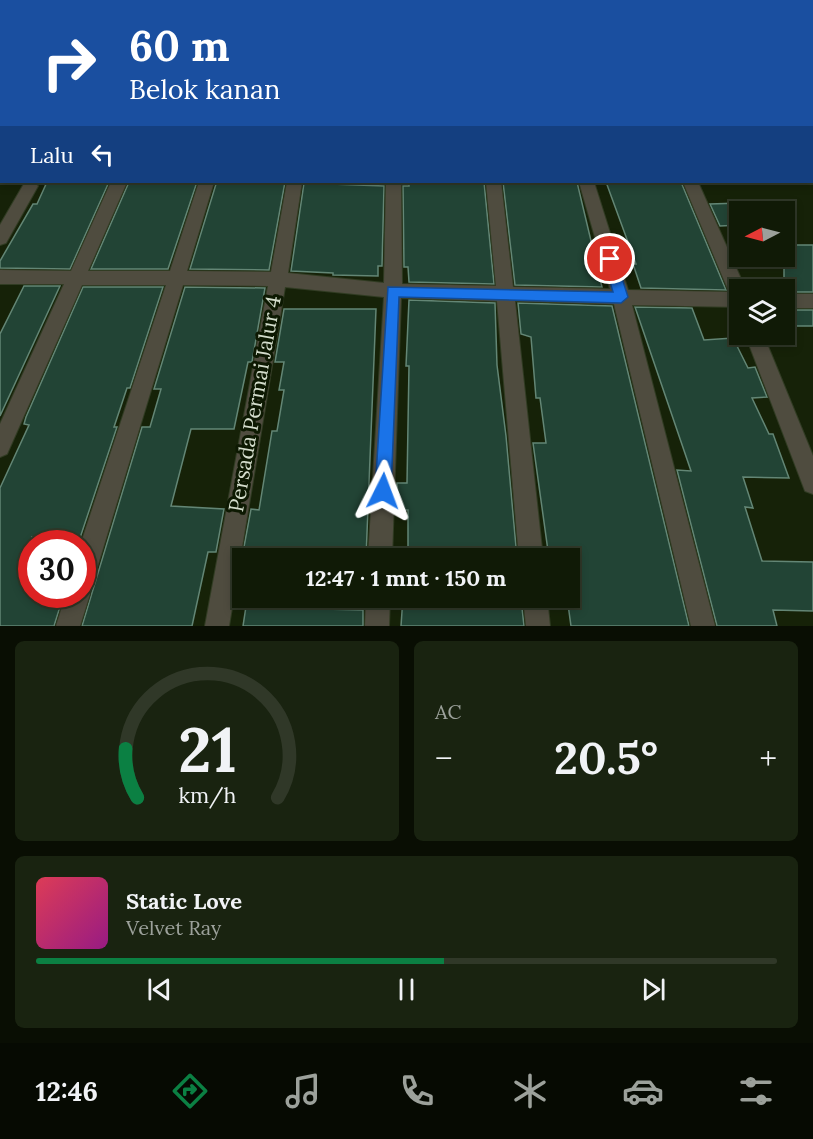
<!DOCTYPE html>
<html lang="id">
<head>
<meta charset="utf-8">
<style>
	:root { --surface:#101a06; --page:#192310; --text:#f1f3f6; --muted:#9ca19b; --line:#303828; --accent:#0b8043 }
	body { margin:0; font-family:Lora,serif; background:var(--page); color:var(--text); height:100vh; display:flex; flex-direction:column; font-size:22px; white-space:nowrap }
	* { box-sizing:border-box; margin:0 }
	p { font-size:20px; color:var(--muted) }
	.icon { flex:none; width:33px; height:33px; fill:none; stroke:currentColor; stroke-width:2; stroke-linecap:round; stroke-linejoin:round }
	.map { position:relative; height:626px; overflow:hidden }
	.drawer { display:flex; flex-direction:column; gap:15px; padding:15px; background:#090e03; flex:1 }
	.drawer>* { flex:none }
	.hud { position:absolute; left:0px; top:0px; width:813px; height:183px; box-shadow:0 3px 9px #0003,0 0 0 2px var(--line); background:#1a4fa0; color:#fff; overflow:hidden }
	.needle { width:39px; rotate:264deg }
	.tools { position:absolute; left:729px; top:201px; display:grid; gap:12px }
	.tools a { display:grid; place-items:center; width:66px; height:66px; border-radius:0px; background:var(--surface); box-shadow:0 3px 9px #0003,0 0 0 2px var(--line); font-size:30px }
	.speed { position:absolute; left:18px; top:530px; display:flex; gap:12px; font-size:30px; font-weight:700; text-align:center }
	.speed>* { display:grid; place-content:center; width:78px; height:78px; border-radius:50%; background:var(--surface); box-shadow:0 3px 9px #0003,0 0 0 2px var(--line); line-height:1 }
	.speed .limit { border:9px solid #d22; background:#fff; color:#111 }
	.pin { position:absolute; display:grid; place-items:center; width:51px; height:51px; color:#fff; margin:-26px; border:3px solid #fff; border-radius:50%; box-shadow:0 2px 6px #0007 }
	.me { position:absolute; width:66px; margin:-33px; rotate:3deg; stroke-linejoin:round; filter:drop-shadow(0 0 4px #0008) }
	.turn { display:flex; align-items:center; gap:21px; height:126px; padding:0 30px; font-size:27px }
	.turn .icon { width:78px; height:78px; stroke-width:2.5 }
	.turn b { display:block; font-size:42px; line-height:51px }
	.then { display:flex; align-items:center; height:57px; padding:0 30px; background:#0003; gap:12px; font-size:22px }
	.big { font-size:45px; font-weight:700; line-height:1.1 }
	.drawer .card { flex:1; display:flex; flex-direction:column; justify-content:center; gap:9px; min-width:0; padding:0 21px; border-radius:9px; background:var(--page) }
	.drawer .dial { align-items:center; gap:0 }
	.dial svg { height:156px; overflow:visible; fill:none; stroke:var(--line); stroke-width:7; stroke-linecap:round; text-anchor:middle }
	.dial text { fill:var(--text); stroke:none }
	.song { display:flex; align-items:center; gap:18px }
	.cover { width:72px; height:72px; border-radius:9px; background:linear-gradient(135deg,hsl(350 70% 55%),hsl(310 70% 35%)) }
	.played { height:6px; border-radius:3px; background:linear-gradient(90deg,var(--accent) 55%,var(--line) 55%) }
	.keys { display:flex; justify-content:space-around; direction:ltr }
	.heat { display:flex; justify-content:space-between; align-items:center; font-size:33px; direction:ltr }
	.drawer .tiles { flex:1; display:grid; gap:15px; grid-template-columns:1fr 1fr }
	.card:last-child { grid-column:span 2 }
	.trip { position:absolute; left:232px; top:548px; width:348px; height:60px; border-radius:0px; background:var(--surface); box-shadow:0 3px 9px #0003,0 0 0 2px var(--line); font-weight:700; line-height:60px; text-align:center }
	.tabs { display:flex; height:96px; justify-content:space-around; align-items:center; background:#060a02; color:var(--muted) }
	.tabs .icon { width:42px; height:42px }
	.tabs .selected { color:var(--accent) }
	.tabs b { font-size:27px; color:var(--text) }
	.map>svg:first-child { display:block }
</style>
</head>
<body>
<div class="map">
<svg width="813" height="626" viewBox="0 0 813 626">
	<rect width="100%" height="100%" fill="#162208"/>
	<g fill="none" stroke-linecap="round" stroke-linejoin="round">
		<path fill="#035152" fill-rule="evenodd" d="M418,0H435L436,2H419Z
			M812,22H813V30H812Z"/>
	</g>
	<path fill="#224435" stroke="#638675" stroke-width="1.5" d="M47,182H109L70,269L0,268V261L33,204H37Z
		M129,182H197L168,269H91Z
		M252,182H285L269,270L190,269L216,184H251Z
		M409,182H484L494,284L409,282L408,267H404L403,186H409Z
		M503,182H577L602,287L515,285Z
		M606,182H681L726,290L641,288L633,264H636Z
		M304,183L384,186L382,266H378V276L333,275V273L291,271Z
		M740,203V225L720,226L710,204Z
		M784,245H813V292H784Z
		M24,286H60L0,416V334Z
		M83,287H163L130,388H127L114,427H117L80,538L32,537V594H64L54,626H0V488L29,425L24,424L26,417Z
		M185,287L265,288L252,362H248L234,429H191L171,506L224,509L216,552H208L192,626H82L142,427H150L161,389H154Z
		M409,300L495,303L497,365L506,436L517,558H456V555L408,554V510H396L397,483H407L409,366H406Z
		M518,303L612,306L689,626H571L567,597H570V558H549L533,443H546L540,398H536L531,337L521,334Z
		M635,307L692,308L704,340L733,338L748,368L755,367L767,397L752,398L769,434H773L789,478L743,477L753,508L745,507L762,561L813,562V611L773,610L777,626H717L677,470L691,471Z
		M284,309H376L366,558H314V553L243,552L251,509L259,510L272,431H277L284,390H279L284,362H275Z
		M784,310H813V326H784Z
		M403,597H515L516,608H522L524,626H401Z
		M247,600H284L283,608L363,610V626H243Z"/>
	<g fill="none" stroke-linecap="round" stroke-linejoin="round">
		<g stroke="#313c23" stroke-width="2">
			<path id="street" d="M4,0H19L20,2H6Z
				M86,0H98L85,2Z
				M260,0H272V2H260Z
				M326,0H338L326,2Z
				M599,0H615L598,2Z
				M687,0H700L701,2H689Z
				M812,33L813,34V42L812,41Z
				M0,38L2,39V46H0Z
				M2,69V77L0,78V70Z
				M812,158H813V170H812Z
				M25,182H33L38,186L6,243L0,245V225Z
				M111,182H127L88,271H170L199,182H214L187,271L271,272L287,182H302L288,273L384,283L386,182H401L402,284L496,286L486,182H501L513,287L610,289L579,182H594L628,290L729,292L683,182H698L746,290H740V307L632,305L715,626H691L614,304L515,301L543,558H519L497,301L401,298L392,558H368L384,297L285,287L229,626H205L268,286L183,285L94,578L88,588L90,594L80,626H56L66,594H82L81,543L166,285H82L7,454L0,457V424L64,284H0V270L71,271Z
				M784,294H813V308H784Z
				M745,334H763L813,456V494L805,491Z
				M366,597H390L389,626H365Z
				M523,597H547L550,626H526Z"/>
		</g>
		<use href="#street" fill="#4f4c3f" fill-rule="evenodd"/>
	</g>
	<path fill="#1a73e8" stroke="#114b97" stroke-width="1.5" d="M610,254L616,259L628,297L621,303L399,297L391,491L389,497L383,500L377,497L375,491L388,287L613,292L603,259Z"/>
	<g text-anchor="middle" stroke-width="6" stroke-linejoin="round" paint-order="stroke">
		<g font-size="21" fill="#d4ddcc" stroke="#0d1902">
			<text transform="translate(255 404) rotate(-80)" y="7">Persada Permai Jalur 4</text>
		</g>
	</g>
</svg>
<div class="tools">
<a><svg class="needle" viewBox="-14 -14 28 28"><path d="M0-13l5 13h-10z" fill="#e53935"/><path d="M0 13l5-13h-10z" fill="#9ca19b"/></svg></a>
<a><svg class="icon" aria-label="layers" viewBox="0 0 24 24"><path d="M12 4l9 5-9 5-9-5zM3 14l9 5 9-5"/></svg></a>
</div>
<div class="speed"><div class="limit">30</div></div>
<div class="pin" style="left:610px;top:259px;background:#d93025"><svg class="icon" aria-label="arrive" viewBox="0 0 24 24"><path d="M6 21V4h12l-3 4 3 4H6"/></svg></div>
<svg class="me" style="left:383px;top:491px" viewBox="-20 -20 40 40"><path d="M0-17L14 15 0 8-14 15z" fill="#1a73e8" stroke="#fff" stroke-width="4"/></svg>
<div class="trip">12:47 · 1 mnt · 150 m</div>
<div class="hud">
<div class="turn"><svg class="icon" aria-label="right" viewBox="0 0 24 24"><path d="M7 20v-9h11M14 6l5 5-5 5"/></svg><div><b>60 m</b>Belok kanan</div></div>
<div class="then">Lalu<svg class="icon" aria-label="left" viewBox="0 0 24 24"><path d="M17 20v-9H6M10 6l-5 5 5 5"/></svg></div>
</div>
</div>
<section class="drawer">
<div class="tiles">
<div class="card dial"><svg viewBox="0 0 100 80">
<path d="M14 69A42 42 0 1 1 86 69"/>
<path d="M14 69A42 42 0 0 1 8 44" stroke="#0b8043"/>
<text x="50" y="56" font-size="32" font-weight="700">21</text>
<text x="50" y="72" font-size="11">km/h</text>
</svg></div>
<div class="card"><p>AC</p>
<div class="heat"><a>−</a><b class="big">20.5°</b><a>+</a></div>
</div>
<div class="card">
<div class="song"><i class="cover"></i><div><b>Static Love</b><p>Velvet Ray</p></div></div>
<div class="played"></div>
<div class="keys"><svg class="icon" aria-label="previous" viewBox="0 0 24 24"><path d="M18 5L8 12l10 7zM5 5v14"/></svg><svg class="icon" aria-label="pause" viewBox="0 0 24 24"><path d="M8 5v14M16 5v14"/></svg><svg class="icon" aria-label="next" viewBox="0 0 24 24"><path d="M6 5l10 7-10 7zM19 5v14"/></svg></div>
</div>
</div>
</section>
<nav class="tabs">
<b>12:46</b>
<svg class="icon selected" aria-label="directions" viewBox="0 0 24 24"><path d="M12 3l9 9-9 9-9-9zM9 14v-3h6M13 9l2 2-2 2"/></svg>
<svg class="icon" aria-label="music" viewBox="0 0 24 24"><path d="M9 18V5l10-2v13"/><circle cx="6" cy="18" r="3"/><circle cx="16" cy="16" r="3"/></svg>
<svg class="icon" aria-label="phone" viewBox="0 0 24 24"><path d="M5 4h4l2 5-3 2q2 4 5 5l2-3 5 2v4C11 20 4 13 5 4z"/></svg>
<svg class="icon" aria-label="climate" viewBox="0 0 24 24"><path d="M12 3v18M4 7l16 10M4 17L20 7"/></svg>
<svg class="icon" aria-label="car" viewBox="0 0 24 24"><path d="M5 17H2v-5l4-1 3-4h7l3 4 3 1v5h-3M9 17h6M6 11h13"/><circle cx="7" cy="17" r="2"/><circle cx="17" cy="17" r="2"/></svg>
<svg class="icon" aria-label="filters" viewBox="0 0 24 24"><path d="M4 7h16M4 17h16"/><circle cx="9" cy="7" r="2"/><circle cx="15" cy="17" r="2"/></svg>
</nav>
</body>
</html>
